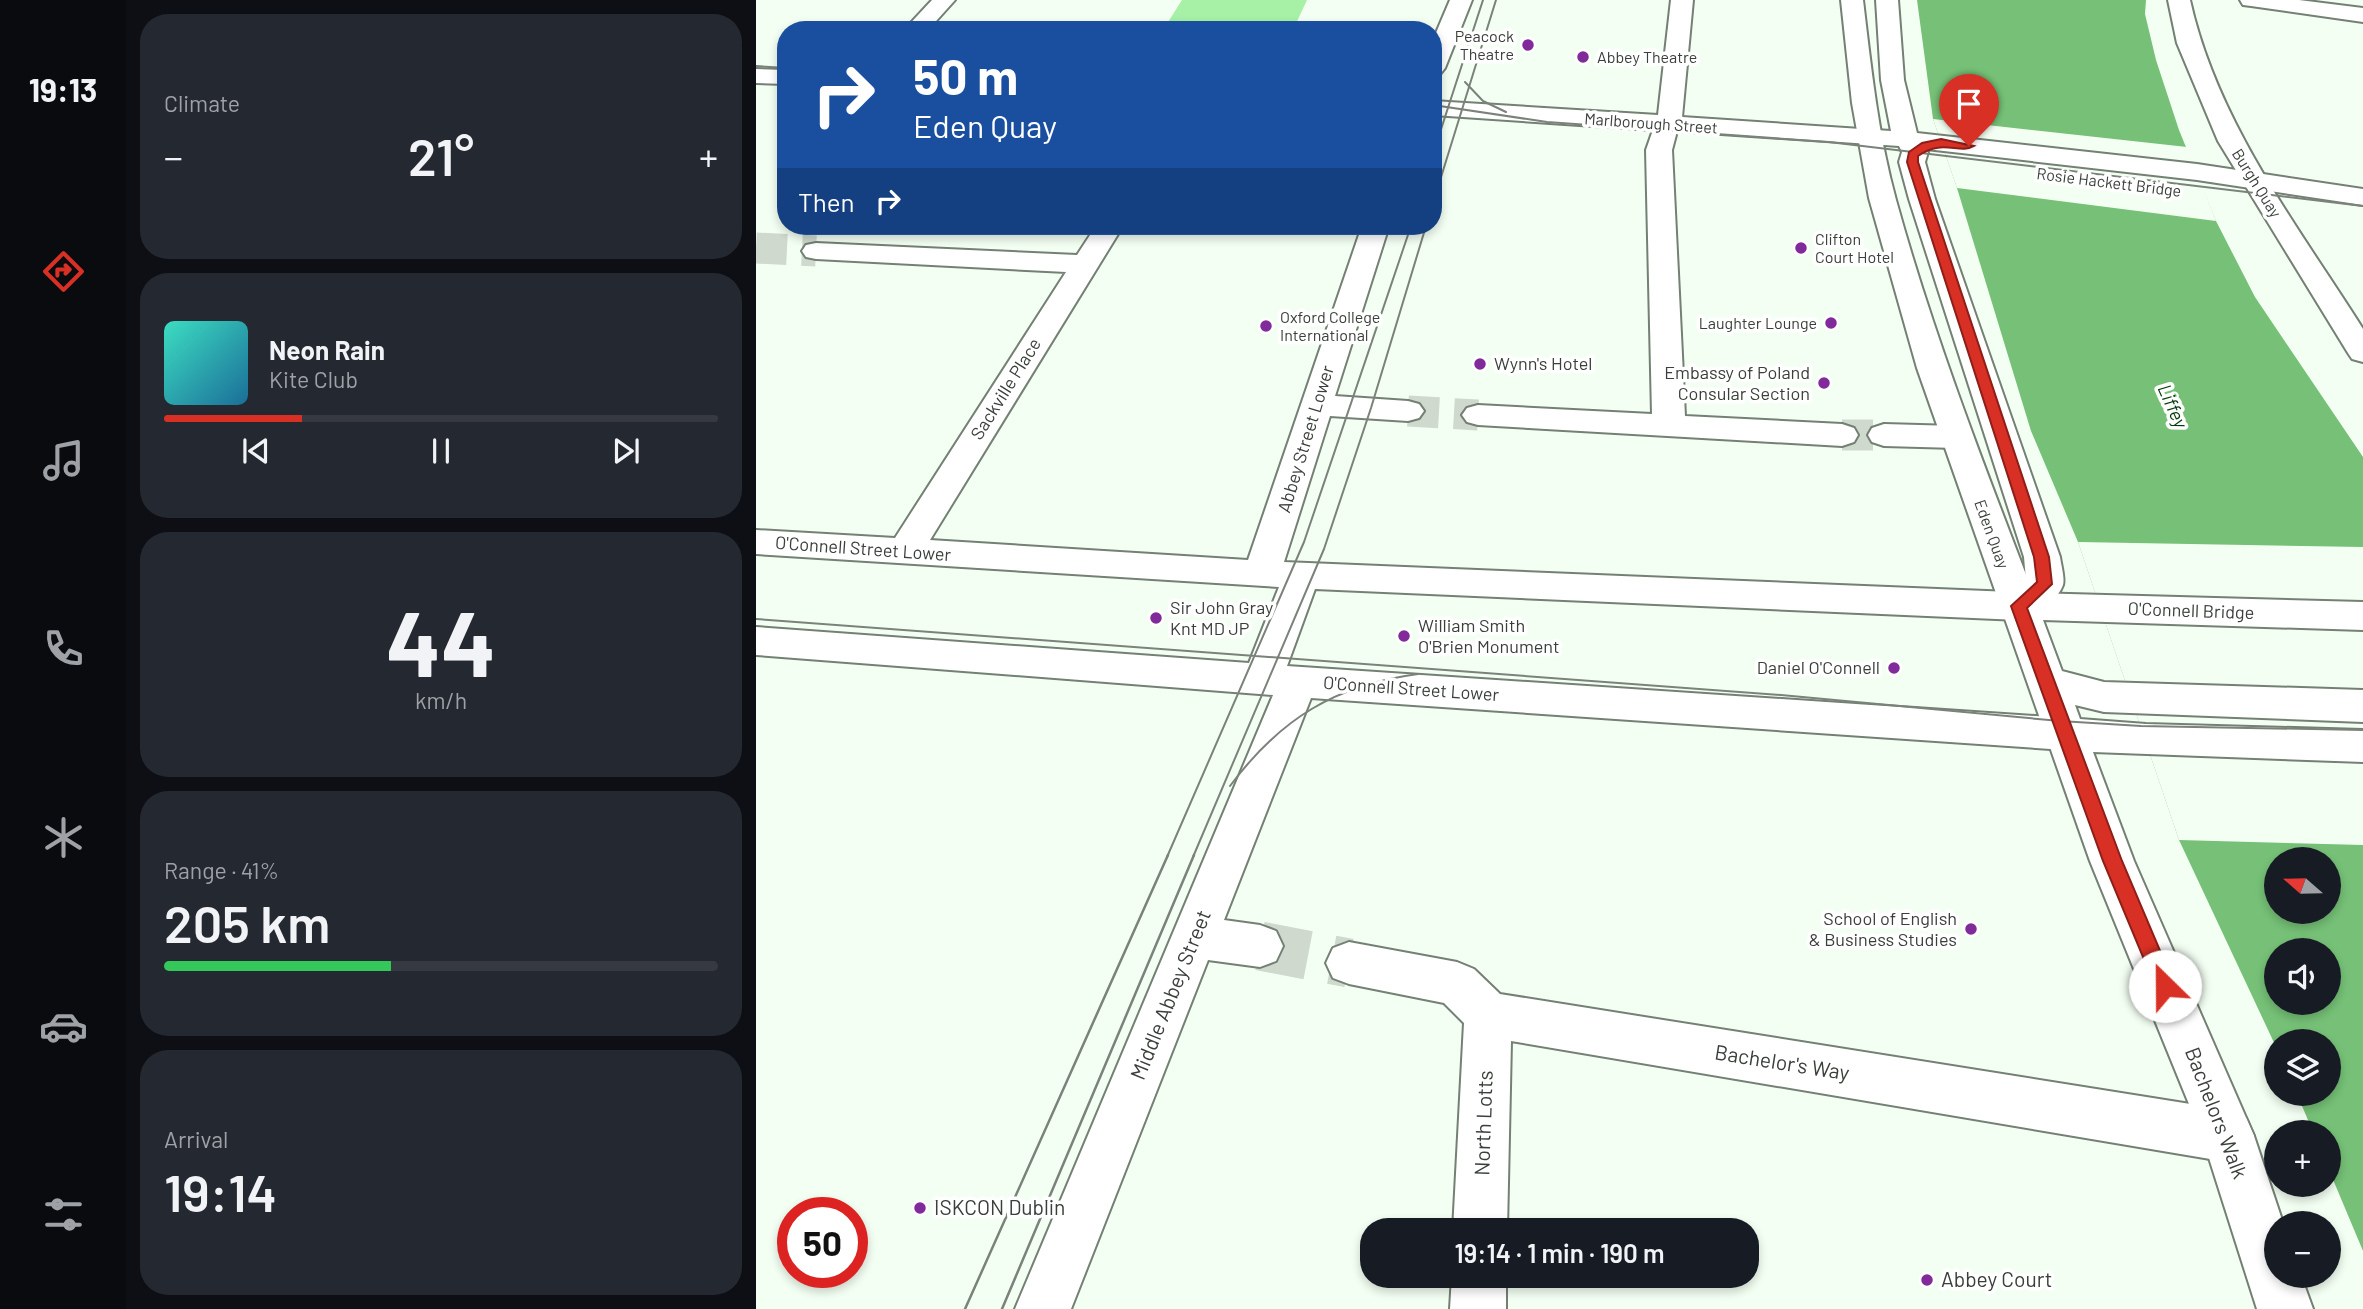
<!DOCTYPE html>
<html lang="en">
<head>
<meta charset="utf-8">
<style>
	:root { --surface:#171b24; --page:#242831; --text:#f1f3f6; --muted:#9ea1a6; --line:#363941; --accent:#d93025 }
	body { margin:0; font-family:Barlow,sans-serif; background:var(--page); color:var(--text); height:100vh; display:flex; flex-direction:column; font-size:26px; white-space:nowrap }
	* { box-sizing:border-box; margin:0 }
	p { font-size:23px; color:var(--muted) }
	.icon { flex:none; width:38px; height:38px; fill:none; stroke:currentColor; stroke-width:2; stroke-linecap:round; stroke-linejoin:round }
	.map { position:relative; flex:1; overflow:hidden }
	.drawer { display:flex; flex-direction:column; gap:14px; padding:14px; background:#0d0f14; width:630px }
	.drawer>* { flex:none }
	.banner { position:absolute; left:21px; top:21px; width:665px; height:214px; border-radius:28px; box-shadow:0 4px 10px #0003; background:#1a4fa0; color:#fff; overflow:hidden }
	.needle { width:46px; rotate:290deg }
	.tools { position:absolute; left:1508px; top:847px; display:grid; gap:14px }
	.tools a { display:grid; place-items:center; width:77px; height:77px; border-radius:50%; background:var(--surface); box-shadow:0 4px 10px #0003; font-size:35px }
	.speed { position:absolute; left:21px; top:1197px; display:flex; gap:14px; font-size:35px; font-weight:700; text-align:center }
	.speed>* { display:grid; place-content:center; width:91px; height:91px; border-radius:50%; background:var(--surface); box-shadow:0 4px 10px #0003; line-height:1 }
	.speed .limit { border:10px solid #d22; background:#fff; color:#111 }
	.pin { position:absolute; display:grid; place-items:center; width:60px; height:60px; color:#fff; margin:-72px -30px; border-radius:50% 50% 50% 0; rotate:-45deg; box-shadow:0 0 7px #0007 }
	.pin .icon { rotate:45deg }
	.me { position:absolute; width:77px; margin:-38px; rotate:337deg; stroke-linejoin:round; filter:drop-shadow(0 0 5px #0008) }
	.turn { display:flex; align-items:center; gap:24px; height:147px; padding:0 21px; font-size:32px }
	.turn .icon { width:91px; height:91px; stroke-width:2.5 }
	.turn b { display:block; font-size:49px; line-height:60px }
	.then { display:flex; align-items:center; height:66px; padding:0 21px; background:#0003; gap:14px; font-size:26px }
	.big { font-size:52px; font-weight:600; line-height:1.1 }
	.drawer .card { flex:1; display:flex; flex-direction:column; justify-content:center; gap:10px; min-width:0; padding:0 24px; border-radius:28px; background:var(--page) }
	.drawer .dial { align-items:center; gap:0 }
	.dial b { font-size:91px; line-height:1 }
	.song { display:flex; align-items:center; gap:21px }
	.cover { width:84px; height:84px; border-radius:10px; background:linear-gradient(135deg,hsl(170 70% 55%),hsl(200 70% 35%)) }
	.played { height:7px; border-radius:4px; background:linear-gradient(90deg,var(--accent) 25%,var(--line) 25%) }
	.keys { display:flex; justify-content:space-around; direction:ltr }
	.heat { display:flex; justify-content:space-between; align-items:center; font-size:38px; direction:ltr }
	.charge { height:10px; border-radius:5px; background:linear-gradient(90deg,#34c759 41%,var(--line) 0) }
	.trip { position:absolute; left:604px; top:1218px; width:399px; height:70px; border-radius:28px; background:var(--surface); box-shadow:0 4px 10px #0003; font-weight:600; line-height:70px; text-align:center }
	main { display:flex; flex:1; min-height:0 }
	.menu { display:flex; flex-direction:column; width:126px; justify-content:space-around; align-items:center; background:#090b0e; color:var(--muted) }
	.menu .icon { width:49px; height:49px }
	.menu .selected { color:var(--accent) }
	.menu b { font-size:32px; color:var(--text) }
	.map>svg:first-child { display:block }
</style>
</head>
<body>
<main>
<nav class="menu">
<b>19:13</b>
<svg class="icon selected" aria-label="directions" viewBox="0 0 24 24"><path d="M12 3l9 9-9 9-9-9zM9 14v-3h6M13 9l2 2-2 2"/></svg>
<svg class="icon" aria-label="music" viewBox="0 0 24 24"><path d="M9 18V5l10-2v13"/><circle cx="6" cy="18" r="3"/><circle cx="16" cy="16" r="3"/></svg>
<svg class="icon" aria-label="phone" viewBox="0 0 24 24"><path d="M5 4h4l2 5-3 2q2 4 5 5l2-3 5 2v4C11 20 4 13 5 4z"/></svg>
<svg class="icon" aria-label="climate" viewBox="0 0 24 24"><path d="M12 3v18M4 7l16 10M4 17L20 7"/></svg>
<svg class="icon" aria-label="car" viewBox="0 0 24 24"><path d="M5 17H2v-5l4-1 3-4h7l3 4 3 1v5h-3M9 17h6M6 11h13"/><circle cx="7" cy="17" r="2"/><circle cx="17" cy="17" r="2"/></svg>
<svg class="icon" aria-label="filters" viewBox="0 0 24 24"><path d="M4 7h16M4 17h16"/><circle cx="9" cy="7" r="2"/><circle cx="15" cy="17" r="2"/></svg>
</nav>
<section class="drawer">
<div class="card"><p>Climate</p>
<div class="heat"><a>−</a><b class="big">21°</b><a>+</a></div>
</div>
<div class="card">
<div class="song"><i class="cover"></i><div><b>Neon Rain</b><p>Kite Club</p></div></div>
<div class="played"></div>
<div class="keys"><svg class="icon" aria-label="previous" viewBox="0 0 24 24"><path d="M18 5L8 12l10 7zM5 5v14"/></svg><svg class="icon" aria-label="pause" viewBox="0 0 24 24"><path d="M8 5v14M16 5v14"/></svg><svg class="icon" aria-label="next" viewBox="0 0 24 24"><path d="M6 5l10 7-10 7zM19 5v14"/></svg></div>
</div>
<div class="card dial"><b>44</b><p>km/h</p></div>
<div class="card"><p>Range · 41%</p><b class="big">205 km</b><div class="charge"></div></div>
<div class="card"><p>Arrival</p><b class="big">19:14</b></div>
</section>
<div class="map">
<svg width="1607" height="1309" viewBox="0 0 1607 1309">
	<rect width="100%" height="100%" fill="#f4fff3"/>
	<path fill="#a6f1a5" d="M426,0H551L537,30H407Z"/>
	<path fill="#76c177" fill-rule="evenodd" d="M1161,0H1390L1389,14L1400,60L1423,130L1460,221L1499,297L1607,457V1251L1573,1170V1132H1557L1541,1094H1573V1041H1521V1049L1423,840L1322,542L1275,431L1201,188L1177,119ZM1521,859H1573V912H1521ZM1521,950H1573V1003H1521Z"/>
	<path fill="#f4fff3" d="M1177,119L1431,147L1460,221L1201,188Z
		M1322,542L1607,547V845L1423,840Z"/>
	<g fill="none" stroke-linecap="round" stroke-linejoin="round">
		<path stroke="#cfd9ce" stroke-width="31" stroke-dasharray="31 15" stroke-linecap="butt" d="M0,248L60,251
			M652,411L722,415
			M1086,435H1128"/>
		<path stroke="#cfd9ce" stroke-width="49" stroke-dasharray="49 24" stroke-linecap="butt" d="M504,946L593,963"/>
		<g stroke="#738073" stroke-width="4">
			<path id="minor" d="M176,0H199L172,30H148Z
				M694,0H716L689,68L685,73L677,75V40Z
				M915,0H937L926,117L1135,131L1125,80L1120,0H1142L1148,80L1161,133L1441,164L1607,189V205L1441,180L1170,149L1172,152L1169,162L1179,199L1304,557C1305,565 1309,578 1307,585C1302,601 1277,615 1263,620L559,589L531,666L1309,718L1323,723L1329,734L1323,745L1309,750L555,698L468,920L504,925L520,931L527,946L520,961L504,967L452,960L315,1309H259L517,695L0,655V627L493,663L523,587L0,554V530L139,538L310,272L60,259L50,257L46,251L50,245L60,243L321,255L340,226H367L174,540L492,560L606,226H633L579,396L652,401L663,404L668,411L663,418L652,421L574,416L528,562L1255,592L1270,580L1268,557L1153,199L1143,162L1146,152L1143,146L921,131L916,150L929,416L1086,424L1098,428L1102,435L1098,442L1086,446L722,425L711,422L706,415L711,408L722,405L896,414L890,150L897,130L677,115V101L902,115Z
				M1484,0H1543L1607,8V22L1495,6L1487,5Z
				M0,69L30,70V84L0,83Z
				M1128,424L1200,426L1212,430L1216,437L1212,444L1200,448L1128,446L1116,442L1112,435L1116,428Z
				M593,942L701,962L718,969L744,994L1472,1110L1490,1118L1498,1136L1490,1154L1472,1162L755,1041L751,1230H697L708,1023L688,1003L593,984L577,978L570,963L577,948Z
				M696,1276H750V1309H694Z"/>
		</g>
		<g stroke="#738073" stroke-width="4">
			<path id="major" d="M1085,0H1107C1115,67 1122,135 1140,200C1177,334 1227,463 1277,593L1607,602V630L1287,620L1306,671L1348,682L1607,690V722L1348,712L1319,705L1324,719L1390,724L1607,730V762L1337,752L1378,861L1498,1136L1527,1223H1521V1276H1545L1557,1309H1501L1446,1136L1334,861L1161,368L1113,198L1096,103Z
				M1412,0H1434C1461,122 1541,225 1607,329V362L1596,359L1592,353L1462,141L1421,43Z"/>
		</g>
		<use href="#minor" fill="#fff" fill-rule="evenodd"/>
		<use href="#major" fill="#fff" fill-rule="evenodd"/>
		<path stroke="#7a827a" stroke-width="2" d="M0,66L30,68
			M709,82L727,101L750,112
			M677,105L791,122L1073,142L1607,206
			M677,154L727,0
			M677,203L740,0
			M0,619L1025,695L1304,721L1385,726L1607,730
			M474,786C524,719 579,685 662,674
			M411,857L548,542L655,226
			M437,857L568,549L615,408L670,226"/>
		<path stroke="#7a827a" stroke-width="2.5" d="M209,1309L412,855
			M246,1309L438,855"/>
	</g>
	<path fill="#d93025" stroke="#8d1f18" stroke-width="2" d="M1185,139L1218,146C1203,155 1187,138 1162,156V162L1293,557L1296,584L1271,608L1366,861L1419,986L1416,993L1409,995L1402,993L1347,861L1255,606L1281,582L1278,557L1151,162L1153,152L1166,143Z"/>
	<g fill="#802b99" stroke="#fff" stroke-width="2.5">
		<circle cx="772" cy="45" r="7"/>
		<circle cx="827" cy="57" r="7"/>
		<circle cx="1045" cy="248" r="7"/>
		<circle cx="1075" cy="323" r="7"/>
		<circle cx="510" cy="326" r="7"/>
		<circle cx="724" cy="364" r="7"/>
		<circle cx="1068" cy="383" r="7"/>
		<circle cx="400" cy="618" r="7"/>
		<circle cx="648" cy="636" r="7"/>
		<circle cx="1138" cy="668" r="7"/>
		<circle cx="1215" cy="929" r="7"/>
		<circle cx="164" cy="1208" r="7"/>
		<circle cx="1171" cy="1280" r="7"/>
	</g>
	<g text-anchor="middle" stroke-width="7" stroke-linejoin="round" paint-order="stroke">
		<g font-size="16" fill="#393f39" stroke="#fff" text-anchor="start">
			<text x="758" y="42" text-anchor="end">Peacock<tspan x="758" dy="18">Theatre</tspan></text>
			<text x="841" y="63">Abbey Theatre</text>
			<text x="1059" y="245">Clifton<tspan x="1059" dy="18">Court Hotel</tspan></text>
			<text x="524" y="323">Oxford College<tspan x="524" dy="18">International</tspan></text>
			<text x="1061" y="329" text-anchor="end">Laughter Lounge</text>
		</g>
		<g font-size="16" fill="#393f39" stroke="#fff">
			<text transform="translate(895 123) rotate(4)" y="6">Marlborough Street</text>
			<text transform="translate(1353 182) rotate(7)" y="6">Rosie Hackett Bridge</text>
			<text transform="translate(1501 183) rotate(58)" y="6">Burgh Quay</text>
			<text transform="translate(1236 534) rotate(70)" y="6">Eden Quay</text>
		</g>
		<g font-size="18" fill="#393f39" stroke="#fff" text-anchor="start">
			<text x="738" y="370">Wynn's Hotel</text>
			<text x="1054" y="379" text-anchor="end">Embassy of Poland<tspan x="1054" dy="21">Consular Section</tspan></text>
			<text x="414" y="614">Sir John Gray<tspan x="414" dy="21">Knt MD JP</tspan></text>
			<text x="662" y="632">William Smith<tspan x="662" dy="21">O'Brien Monument</tspan></text>
			<text x="1124" y="674" text-anchor="end">Daniel O'Connell</text>
			<text x="1201" y="925" text-anchor="end">School of English<tspan x="1201" dy="21">&amp; Business Studies</tspan></text>
		</g>
		<g font-size="18" fill="#393f39" stroke="#fff">
			<text transform="translate(250 389) rotate(-58)" y="6">Sackville Place</text>
			<text transform="translate(550 439) rotate(-73)" y="6">Abbey Street Lower</text>
			<text transform="translate(107 549) rotate(4)" y="6">O'Connell Street Lower</text>
			<text transform="translate(1435 611) rotate(2)" y="6">O'Connell Bridge</text>
			<text transform="translate(655 689) rotate(4)" y="6">O'Connell Street Lower</text>
		</g>
		<g font-size="19" font-style="italic" fill="#033b0a" stroke="#fff">
			<text transform="translate(1417 406) rotate(66)" y="7">Liffey</text>
		</g>
		<g font-size="21" fill="#393f39" stroke="#fff">
			<text transform="translate(415 995) rotate(-68)" y="7">Middle Abbey Street</text>
			<text transform="translate(1026 1063) rotate(9)" y="7">Bachelor's Way</text>
			<text transform="translate(1460 1113) rotate(69)" y="7">Bachelors Walk</text>
			<text transform="translate(728 1123) rotate(-88)" y="7">North Lotts</text>
		</g>
		<g font-size="21" fill="#393f39" stroke="#fff" text-anchor="start">
			<text x="178" y="1215">ISKCON Dublin</text>
			<text x="1185" y="1287">Abbey Court</text>
		</g>
	</g>
</svg>
<div class="tools">
<a><svg class="needle" viewBox="-14 -14 28 28"><path d="M0-13l5 13h-10z" fill="#e53935"/><path d="M0 13l5-13h-10z" fill="#9ea1a6"/></svg></a>
<a><svg class="icon" aria-label="sound" viewBox="0 0 24 24"><path d="M4 9h4l5-4v14l-5-4H4zM17 9q2 3 0 6"/></svg></a>
<a><svg class="icon" aria-label="layers" viewBox="0 0 24 24"><path d="M12 4l9 5-9 5-9-5zM3 14l9 5 9-5"/></svg></a>
<a>+</a>
<a>−</a>
</div>
<div class="speed"><div class="limit">50</div></div>
<div class="pin" style="left:1213px;top:146px;background:#d93025"><svg class="icon" aria-label="arrive" viewBox="0 0 24 24"><path d="M6 21V4h12l-3 4 3 4H6"/></svg></div>
<svg class="me" style="left:1409px;top:986px" viewBox="-20 -20 40 40"><circle r="19" fill="#fff"/><path d="M0-13L10 11 0 6-10 11z" fill="#d93025"/></svg>
<div class="trip">19:14 · 1 min · 190 m</div>
<div class="banner">
<div class="turn"><svg class="icon" aria-label="right" viewBox="0 0 24 24"><path d="M7 20v-9h11M14 6l5 5-5 5"/></svg><div><b>50 m</b>Eden Quay</div></div>
<div class="then">Then<svg class="icon" aria-label="right" viewBox="0 0 24 24"><path d="M7 20v-9h11M14 6l5 5-5 5"/></svg></div>
</div>
</div>
</main>
</body>
</html>
